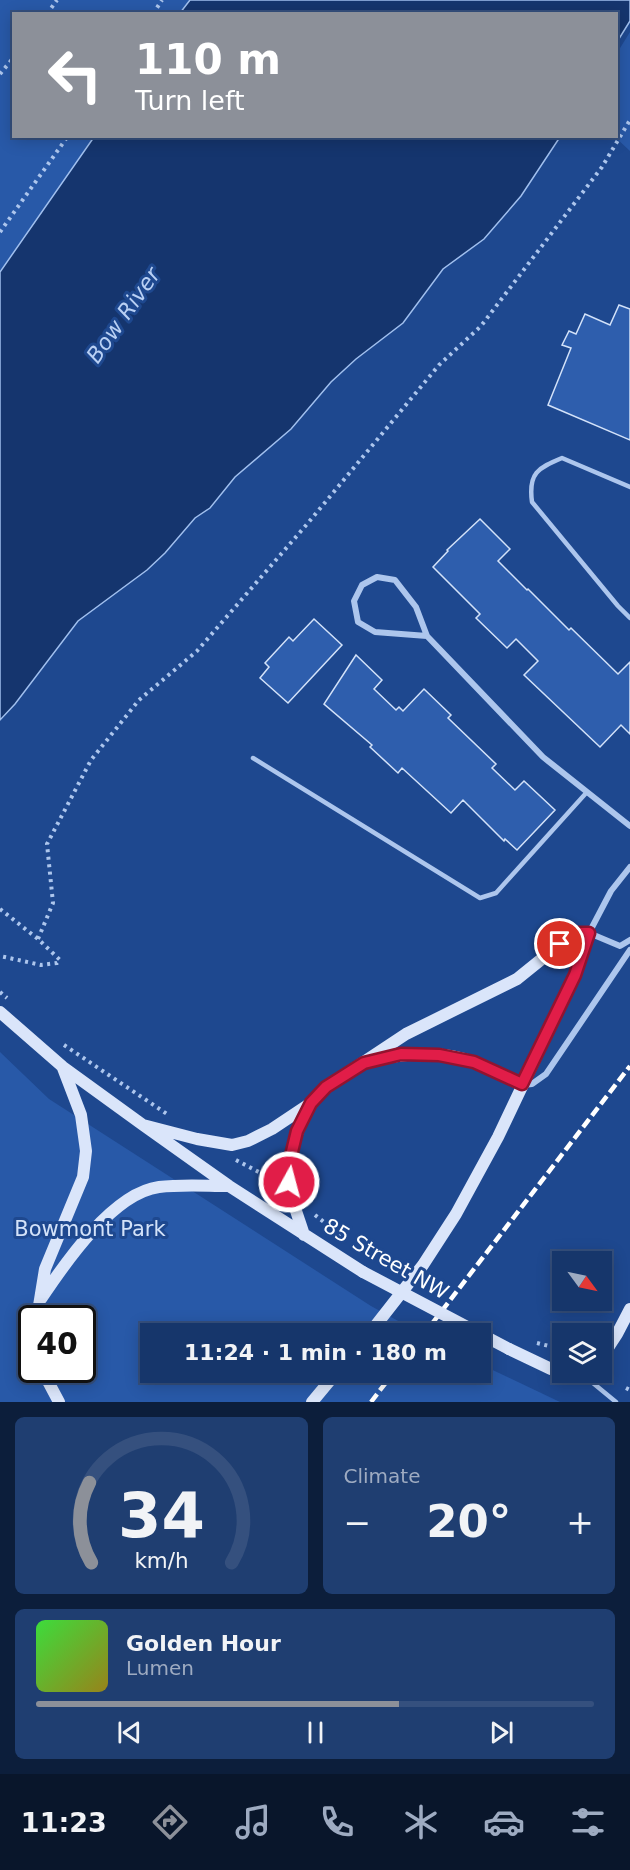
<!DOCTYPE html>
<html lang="en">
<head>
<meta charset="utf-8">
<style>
	:root { --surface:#16366b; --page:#1f3e71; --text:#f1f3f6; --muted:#9eabc1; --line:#35507e; --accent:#8c9099 }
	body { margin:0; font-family:"DejaVu Sans",sans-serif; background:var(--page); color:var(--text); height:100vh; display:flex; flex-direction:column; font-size:22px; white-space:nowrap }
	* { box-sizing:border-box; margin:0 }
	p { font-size:20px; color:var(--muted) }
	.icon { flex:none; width:33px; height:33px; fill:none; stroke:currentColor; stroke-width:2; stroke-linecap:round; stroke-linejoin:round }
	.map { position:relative; height:1402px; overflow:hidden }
	.details { display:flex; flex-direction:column; gap:15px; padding:15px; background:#0c1e3b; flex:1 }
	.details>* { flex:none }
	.banner { position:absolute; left:12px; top:12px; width:606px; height:126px; border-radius:0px; box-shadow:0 3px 15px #0003,0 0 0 2px var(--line); background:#8c9099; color:#fff; overflow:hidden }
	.needle { width:39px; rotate:123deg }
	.fabs { position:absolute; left:552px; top:1251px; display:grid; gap:12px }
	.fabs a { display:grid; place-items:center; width:60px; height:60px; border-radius:0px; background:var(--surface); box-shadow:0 3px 15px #0003,0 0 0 2px var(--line); font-size:30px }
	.speed { position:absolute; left:18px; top:1305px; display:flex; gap:12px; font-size:30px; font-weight:700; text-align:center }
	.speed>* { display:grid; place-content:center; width:78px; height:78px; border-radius:50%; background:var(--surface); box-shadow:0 3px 15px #0003,0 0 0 2px var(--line); line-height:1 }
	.speed .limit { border:3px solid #111; border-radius:9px; background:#fff; color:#111 }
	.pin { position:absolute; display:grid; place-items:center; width:51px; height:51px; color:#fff; margin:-26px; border:3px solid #fff; border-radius:50%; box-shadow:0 2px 6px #0007 }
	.me { position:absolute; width:66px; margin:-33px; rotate:7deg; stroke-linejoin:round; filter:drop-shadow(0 0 4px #0008) }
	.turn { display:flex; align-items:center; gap:21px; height:126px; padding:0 24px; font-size:27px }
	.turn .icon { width:78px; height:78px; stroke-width:2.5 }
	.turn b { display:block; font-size:42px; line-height:51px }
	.big { font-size:45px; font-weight:700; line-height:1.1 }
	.details .tile { flex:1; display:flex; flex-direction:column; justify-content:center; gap:9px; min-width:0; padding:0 21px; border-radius:9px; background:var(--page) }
	.details .dial { align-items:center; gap:0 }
	.dial svg { height:156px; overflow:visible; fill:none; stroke:var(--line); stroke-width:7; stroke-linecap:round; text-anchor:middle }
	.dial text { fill:var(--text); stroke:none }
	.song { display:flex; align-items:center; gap:18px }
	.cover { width:72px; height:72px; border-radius:9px; background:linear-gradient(135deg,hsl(120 70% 55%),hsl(50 70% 35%)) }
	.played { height:6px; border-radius:3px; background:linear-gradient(90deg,var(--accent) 65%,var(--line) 65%) }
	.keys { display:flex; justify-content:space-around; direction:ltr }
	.heat { display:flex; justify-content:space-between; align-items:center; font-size:33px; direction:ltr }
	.details .tiles { flex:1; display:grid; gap:15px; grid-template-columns:1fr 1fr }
	.tile:last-child { grid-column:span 2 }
	.trip { position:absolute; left:140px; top:1323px; width:351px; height:60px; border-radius:0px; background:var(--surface); box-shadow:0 3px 15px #0003,0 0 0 2px var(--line); font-weight:700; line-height:60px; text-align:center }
	.tab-bar { display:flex; height:96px; justify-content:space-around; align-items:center; background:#09162b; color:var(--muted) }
	.tab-bar .icon { width:42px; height:42px }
	.tab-bar .current { color:var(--accent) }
	.tab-bar b { font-size:27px; color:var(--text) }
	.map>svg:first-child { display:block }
</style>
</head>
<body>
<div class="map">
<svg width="630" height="1402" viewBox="0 0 630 1402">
	<rect width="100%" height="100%" fill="#1e488f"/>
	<path fill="#2859a8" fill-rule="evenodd" d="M0,0H190L180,13L14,14V136L94,137L0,272Z
		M630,32V151L615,137L616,136L617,53Z
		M0,1052L49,1099L371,1306L420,1333L150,1334V1372H480V1364L560,1402H0ZM32,1318H82V1370H32Z"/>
	<path fill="#15356e" stroke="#a1c0ef" stroke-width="1.5" d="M190,0H630V21L617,42L616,14L180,13Z
		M94,137H560L521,196L484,239L443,269L403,323L356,359L331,382L291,429L235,477L210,508L195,518L165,553L147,570L78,621L15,704L0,720V272Z"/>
	<path fill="#2e5ead" stroke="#d3e2f9" stroke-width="1.5" d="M619,305L630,309V440L548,405L571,348L562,345L569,331L576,334L585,314L610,325Z
		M480,519L510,549L498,561L527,590L528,589L569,630L571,628L618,674L630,662V734L621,725L600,747L524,675L538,661L516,639L507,648L476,618L480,614L433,567L448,551L447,550Z
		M314,619L342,645L288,703L260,678L269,667L265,663L289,637L293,641Z
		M356,655L382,680L374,689L396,710L399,707L403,711L424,689L451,715L448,718L496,764L492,768L515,790L524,781L555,810L517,850L505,839L504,841L463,800L451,813L402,768L398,773L370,747L372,745L324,704Z"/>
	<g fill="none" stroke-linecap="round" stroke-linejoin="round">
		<path stroke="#adc6ed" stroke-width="4" stroke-dasharray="3 4.5" stroke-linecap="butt" d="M47,14L57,0
			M153,14L162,0
			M0,74L14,57
			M0,232L68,136
			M0,909L38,939L60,960L57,963L41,965L0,956
			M38,939L53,903L47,844L91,760L139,700L197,651L308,523L439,365L481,326L602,167L630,120
			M0,992L7,998
			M64,1045L167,1114
			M236,1160L274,1180
			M315,1215L349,1242
			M537,1343L553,1347H562
			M626,1388L630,1390"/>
		<path stroke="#adc6ed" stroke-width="4.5" d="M630,487L562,458C538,468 528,473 532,502L618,606L630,618
			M253,758L480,898L496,893L587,792
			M582,1374L616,1402"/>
		<path stroke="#adc6ed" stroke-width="6" d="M427,636L375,632L358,622L354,601L362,585L377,577L395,580L416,607L427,636L543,757L630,826
			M630,867L611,891L589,933L620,946L630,940
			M523,1085L532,1084L546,1074L630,950"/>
		<path stroke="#dae5fa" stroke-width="12" d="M0,1012L63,1067L143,1125L229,1186L363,1272
			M371,1061C405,1053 443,1050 476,1063C492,1070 507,1078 522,1085
			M143,1125L197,1139L232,1145L248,1141L272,1129L311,1103L326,1087L406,1034L517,979L574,933H589L575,975L498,1137L456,1214L423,1265L369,1334
			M304,1235C299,1218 290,1198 289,1180C287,1154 299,1127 310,1104
			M41,1299C65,1263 113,1193 159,1187C182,1184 206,1186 229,1186
			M37,1318L45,1269L83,1177L86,1151L81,1115L63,1068
			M509,1349L551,1369L562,1371
			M602,1357L617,1334L630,1309
			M42,1370L59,1402
			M571,1372L582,1374L584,1372
			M312,1402L337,1372"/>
		<path stroke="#fff" stroke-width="4.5" stroke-dasharray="10 4.5" stroke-linecap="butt" d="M424,1334L630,1066
			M371,1402L394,1372"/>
		<path stroke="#dae5fa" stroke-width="12" d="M363,1272L509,1349"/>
	</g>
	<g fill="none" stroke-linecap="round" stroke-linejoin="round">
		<g stroke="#92132f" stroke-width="15">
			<path id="route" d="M289,1182V1164L297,1131L311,1103L326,1087L364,1063L401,1054L439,1055L474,1062L522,1084L575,975L589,933H574L560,944"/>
		</g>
		<use href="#route" stroke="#e11d48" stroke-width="10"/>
	</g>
	<g text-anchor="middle" stroke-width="6" stroke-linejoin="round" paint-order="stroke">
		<g font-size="21" fill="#d3e2f9" stroke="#1e488f">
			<text x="90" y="1236">Bowmont Park</text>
		</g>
		<g font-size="21" fill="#fff" stroke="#1e488f">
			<text transform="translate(386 1259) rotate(30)" y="7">85 Street NW</text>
		</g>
		<g font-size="22" font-style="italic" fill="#b9d0f4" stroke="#1e488f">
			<text transform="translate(123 315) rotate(-55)" y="8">Bow River</text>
		</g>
	</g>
</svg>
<div class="fabs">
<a><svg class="needle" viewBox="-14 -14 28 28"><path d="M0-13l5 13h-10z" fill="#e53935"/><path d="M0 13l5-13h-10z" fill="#9eabc1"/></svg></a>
<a><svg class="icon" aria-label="layers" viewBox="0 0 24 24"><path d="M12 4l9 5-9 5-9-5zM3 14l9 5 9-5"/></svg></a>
</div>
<div class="speed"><div class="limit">40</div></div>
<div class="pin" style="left:560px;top:944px;background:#d93025"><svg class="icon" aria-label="arrive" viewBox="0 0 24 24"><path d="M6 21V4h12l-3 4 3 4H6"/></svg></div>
<svg class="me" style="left:289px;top:1182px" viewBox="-20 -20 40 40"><circle r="17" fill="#e11d48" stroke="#fff" stroke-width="3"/><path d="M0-11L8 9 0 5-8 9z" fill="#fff"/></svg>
<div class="trip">11:24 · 1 min · 180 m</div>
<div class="banner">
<div class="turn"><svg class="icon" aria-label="left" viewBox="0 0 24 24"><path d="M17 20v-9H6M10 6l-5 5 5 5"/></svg><div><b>110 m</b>Turn left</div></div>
</div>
</div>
<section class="details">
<div class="tiles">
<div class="tile dial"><svg viewBox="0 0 100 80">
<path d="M14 69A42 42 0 1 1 86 69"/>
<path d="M14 69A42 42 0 0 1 13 28" stroke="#8c9099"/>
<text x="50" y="56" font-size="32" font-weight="700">34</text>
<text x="50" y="72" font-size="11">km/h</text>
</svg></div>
<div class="tile"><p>Climate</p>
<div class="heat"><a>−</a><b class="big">20°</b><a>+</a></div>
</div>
<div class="tile">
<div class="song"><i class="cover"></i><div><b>Golden Hour</b><p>Lumen</p></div></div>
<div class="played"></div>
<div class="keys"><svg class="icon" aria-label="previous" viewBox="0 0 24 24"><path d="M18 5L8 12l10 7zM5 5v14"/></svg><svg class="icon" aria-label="pause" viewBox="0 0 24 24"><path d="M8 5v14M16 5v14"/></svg><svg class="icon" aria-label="next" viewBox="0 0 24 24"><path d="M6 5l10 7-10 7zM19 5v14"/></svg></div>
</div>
</div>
</section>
<nav class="tab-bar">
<b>11:23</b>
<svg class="icon current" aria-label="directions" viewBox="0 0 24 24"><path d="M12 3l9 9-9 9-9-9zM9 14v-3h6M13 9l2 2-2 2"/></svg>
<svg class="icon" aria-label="music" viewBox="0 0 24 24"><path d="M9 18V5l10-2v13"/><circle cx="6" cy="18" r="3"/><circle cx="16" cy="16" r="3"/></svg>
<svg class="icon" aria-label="phone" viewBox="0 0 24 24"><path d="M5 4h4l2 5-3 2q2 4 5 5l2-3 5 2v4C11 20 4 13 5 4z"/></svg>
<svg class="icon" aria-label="climate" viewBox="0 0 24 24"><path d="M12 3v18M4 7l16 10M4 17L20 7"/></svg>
<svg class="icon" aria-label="car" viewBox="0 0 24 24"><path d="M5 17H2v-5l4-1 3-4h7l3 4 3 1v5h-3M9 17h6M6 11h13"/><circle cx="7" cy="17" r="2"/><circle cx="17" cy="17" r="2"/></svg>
<svg class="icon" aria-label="filters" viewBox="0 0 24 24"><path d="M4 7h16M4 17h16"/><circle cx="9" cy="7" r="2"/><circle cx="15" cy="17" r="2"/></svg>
</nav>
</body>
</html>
